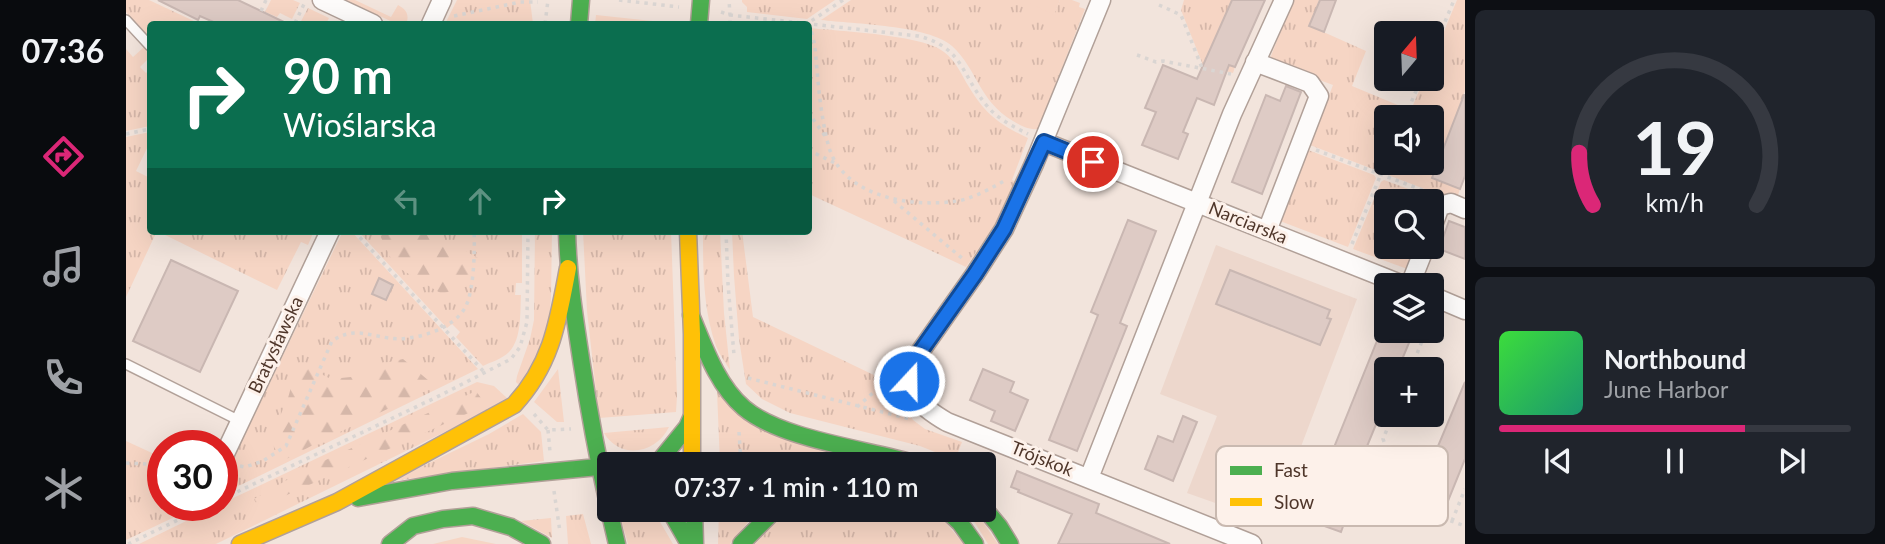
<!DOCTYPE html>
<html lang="en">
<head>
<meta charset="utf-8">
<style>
	:root { --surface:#171b24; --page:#20242c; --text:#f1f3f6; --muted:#9ea1a6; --line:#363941; --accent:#db2777 }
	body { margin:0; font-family:Lato,sans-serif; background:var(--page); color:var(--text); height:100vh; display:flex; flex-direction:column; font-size:26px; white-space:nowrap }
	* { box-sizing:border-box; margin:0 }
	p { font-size:23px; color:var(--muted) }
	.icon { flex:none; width:38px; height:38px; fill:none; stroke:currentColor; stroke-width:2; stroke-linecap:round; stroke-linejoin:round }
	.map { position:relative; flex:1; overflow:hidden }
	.sheet { display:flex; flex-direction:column; gap:10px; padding:10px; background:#0d0f14; width:420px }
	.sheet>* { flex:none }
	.banner { position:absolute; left:21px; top:21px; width:665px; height:214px; border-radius:7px; box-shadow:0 7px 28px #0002; background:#0b6e4f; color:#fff; overflow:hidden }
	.needle { width:46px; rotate:19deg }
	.fabs { position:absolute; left:1248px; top:21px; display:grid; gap:14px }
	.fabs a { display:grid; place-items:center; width:70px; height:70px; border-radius:7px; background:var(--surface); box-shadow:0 7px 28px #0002; font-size:35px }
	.speed { position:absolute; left:21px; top:430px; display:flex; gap:14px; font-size:35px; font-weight:700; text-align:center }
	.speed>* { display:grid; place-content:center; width:91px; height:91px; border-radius:50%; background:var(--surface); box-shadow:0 7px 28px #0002; line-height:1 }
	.speed .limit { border:10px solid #d22; background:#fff; color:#111 }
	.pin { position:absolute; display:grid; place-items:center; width:60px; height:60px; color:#fff; margin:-30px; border:4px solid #fff; border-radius:50%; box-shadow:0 2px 7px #0007 }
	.me { position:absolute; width:77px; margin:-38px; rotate:21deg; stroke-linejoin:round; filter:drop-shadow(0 0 5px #0008) }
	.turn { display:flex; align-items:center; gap:24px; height:147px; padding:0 21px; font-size:32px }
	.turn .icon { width:91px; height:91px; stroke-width:2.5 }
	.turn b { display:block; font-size:49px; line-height:60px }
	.lanes { display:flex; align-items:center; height:66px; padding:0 21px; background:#0003; justify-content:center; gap:35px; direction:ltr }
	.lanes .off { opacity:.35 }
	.sheet .card { flex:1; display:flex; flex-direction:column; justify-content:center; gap:10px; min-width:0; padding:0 24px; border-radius:10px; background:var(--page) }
	.sheet .dial { align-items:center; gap:0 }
	.dial svg { height:182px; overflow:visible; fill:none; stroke:var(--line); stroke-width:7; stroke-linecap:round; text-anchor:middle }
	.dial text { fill:var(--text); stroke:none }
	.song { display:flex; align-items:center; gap:21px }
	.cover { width:84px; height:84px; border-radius:10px; background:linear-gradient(135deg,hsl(120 70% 55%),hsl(160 70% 35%)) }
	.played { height:7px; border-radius:4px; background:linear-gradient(90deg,var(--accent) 70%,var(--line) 70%) }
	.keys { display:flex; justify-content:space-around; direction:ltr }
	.trip { position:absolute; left:471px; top:452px; width:399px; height:70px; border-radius:7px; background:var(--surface); box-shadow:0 7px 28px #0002; font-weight:600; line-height:70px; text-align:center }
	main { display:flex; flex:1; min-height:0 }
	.dock { display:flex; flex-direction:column; width:126px; justify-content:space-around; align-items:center; background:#090b0e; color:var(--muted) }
	.dock .icon { width:49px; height:49px }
	.dock .current { color:var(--accent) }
	.dock b { font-size:32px; color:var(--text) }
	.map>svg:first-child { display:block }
</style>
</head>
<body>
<main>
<nav class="dock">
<b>07:36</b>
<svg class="icon current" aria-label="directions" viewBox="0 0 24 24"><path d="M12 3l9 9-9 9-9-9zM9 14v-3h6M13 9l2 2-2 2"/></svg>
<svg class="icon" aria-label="music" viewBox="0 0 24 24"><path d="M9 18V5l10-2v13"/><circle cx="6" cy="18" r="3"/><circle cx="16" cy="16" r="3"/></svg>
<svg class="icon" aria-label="phone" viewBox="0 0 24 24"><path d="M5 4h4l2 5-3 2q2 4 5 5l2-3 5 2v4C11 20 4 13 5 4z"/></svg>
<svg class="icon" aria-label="climate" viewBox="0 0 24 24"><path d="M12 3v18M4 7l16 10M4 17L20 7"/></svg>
</nav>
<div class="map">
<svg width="1339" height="544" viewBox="0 0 1339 544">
	<defs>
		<pattern id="grass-tufts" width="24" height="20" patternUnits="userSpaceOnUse" patternTransform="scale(1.75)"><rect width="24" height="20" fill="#f6d5c4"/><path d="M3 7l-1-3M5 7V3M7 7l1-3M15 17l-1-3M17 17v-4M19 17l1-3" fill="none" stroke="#d5b7a9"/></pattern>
		<pattern id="forest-firs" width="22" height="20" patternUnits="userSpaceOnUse" patternTransform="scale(1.75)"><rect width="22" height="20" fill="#f6d5c4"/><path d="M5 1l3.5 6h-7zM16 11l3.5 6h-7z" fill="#d5b7a9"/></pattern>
	</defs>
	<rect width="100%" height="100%" fill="#f2e4dc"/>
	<path fill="#edd7cc" d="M1090,245L1231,299L1146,523L1061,493L1091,416L1034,394Z"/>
	<path fill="url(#grass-tufts)" d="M0,0H23L72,23L71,24H24V39L0,12Z
		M145,0H167L174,3L166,19L154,13L151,17L139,12Z
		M219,0H229L265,17L272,5C280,9 284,15 280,24H271Z
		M331,0H404L407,24H319Z
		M616,0H709L681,19L621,12V7L616,2Z
		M725,0H915L928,14L934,0H946L954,3L953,7L959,9L912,129C902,130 895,126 887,121C852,100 852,70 826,46C802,25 728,24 695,20Z
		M1058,0H1106L1082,55L1109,67L1107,73L1077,65L1055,10Z
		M1164,0H1193L1184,26L1240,51L1226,86L1279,108L1275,117H1260C1260,135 1264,156 1252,171L1184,145L1207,85L1143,61L1155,30L1153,26Z
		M1331,0H1339V91L1306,178L1334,189L1330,201L1262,175L1260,171L1263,163H1306V117H1282L1298,79H1306V60Z
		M182,8L203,18L200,24L174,23Z
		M470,15L555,24H469Z
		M683,28C712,31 799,35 818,52C830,61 835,74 843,87C859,114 874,125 902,138L886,180L891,182L878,211L840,267L683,194Z
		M18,47L24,54V57L14,67L20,73L24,69V126L0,131V49L7,57Z
		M24,132V142L10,171L24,178V231H135L143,235L145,231H188L182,245L175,242L151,290L31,231L0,297V137Z
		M1182,150L1248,175L1250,178L1222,247L1154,221Z
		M1258,180L1310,199L1306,210V201H1260V247H1292L1284,270L1227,249L1255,182Z
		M217,231H225L352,369L96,494V465L103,467Z
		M232,231H396V283H390L389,295H395C394,312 396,339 383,352C376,359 365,362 357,366L330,337L334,332L326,324L321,328Z
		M409,231H426L425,299L421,339L394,386L390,382L391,376L404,339L408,320Z
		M457,231H545L551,396L550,412L473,418L461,311Z
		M577,231H594L598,313L604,370C599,362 593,354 590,346C577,309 577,270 577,231Z
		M606,231H616L627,317L754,378L767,387L787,420L799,429L836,442L829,460L794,446L664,413L636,399L620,384L613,339L608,276Z
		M432,369L438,422H431L408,402Z
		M351,382L368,386L381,398L335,424L90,544H13L91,506H96V503L120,492Z
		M591,391L753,464H594Z
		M397,414L415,432L418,461L266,481L363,434Z
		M543,427C530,454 494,460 478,433Z
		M0,441L37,458V506H58L55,514L0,540Z
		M492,509H522L533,520L547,544H502Z
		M593,509H633L604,544H592Z
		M667,509H801L818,521L838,544H629L654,518Z
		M835,509H848L872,544H862L849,523Z
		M457,514L465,544H442L440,516Z
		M425,518L426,538L395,521Z
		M336,537L370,544H307Z"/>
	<path fill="url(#forest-firs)" d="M252,231H308L305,236L322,242L356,260L354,281L316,294L268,265Z
		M277,359L309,386L187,445L149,465L147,432L162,398L167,380L177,365L205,379L225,377L241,367Z
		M350,391L355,398L347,411L132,508L128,499L180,469Z"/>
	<path fill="#f6d5c4" d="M902,0H934L928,15L901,2Z"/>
	<path fill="#decbc5" stroke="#c9b7b2" stroke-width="2" d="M32,0H112L162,24H92L74,16L72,20Z
		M1106,0H1139L1109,67L1103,65L1088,105L1071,98L1057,132L1062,134L1052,159L1016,145L1030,112L1019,108L1037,65L1071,79Z
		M1194,0H1210L1198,32L1183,26Z
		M1160,86L1175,92L1136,194L1106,182L1140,95L1154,101Z
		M1338,95H1339V176L1334,189L1306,178Z
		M1002,220L1030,231L994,323L1001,326L951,451L923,440L972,315L965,312Z
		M1323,221L1339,227V259L1313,249Z
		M45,260L112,291L74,372L7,341Z
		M1104,270L1204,310L1201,318L1205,319L1194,345L1090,304Z
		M253,278L267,285L260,300L246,294Z
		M1255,331H1288L1272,369H1260V400L1235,461L1207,450Z
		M857,369L888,382L884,392L902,400L889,431L865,421L869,411L844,400Z
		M1339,382V459L1322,501L1294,489Z
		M1057,416L1071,422L1047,481L1019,469L1032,436L1047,442Z
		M891,471L973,504L970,513L1044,544H932L946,514L892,492L893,490L885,487Z
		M1169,494L1194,504L1198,494L1228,505L1223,519L1220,518L1215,532L1187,522L1188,519L1163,509Z"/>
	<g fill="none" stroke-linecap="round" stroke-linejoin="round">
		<g stroke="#b1a098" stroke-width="12">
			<path id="lane" d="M0,20L24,46
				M0,364L114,421"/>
		</g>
		<g stroke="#b1a098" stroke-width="21">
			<path id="street" d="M196,0L247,24
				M975,0L908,164L878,229L849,274L789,359C775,391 795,407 821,422L1126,544
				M305,24L316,0
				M1129,62L1184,83L1193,96L1141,231
				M918,142L1277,285
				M1306,228L1314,206L1325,203L1339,209
				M1284,285L1299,247
				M1306,296L1339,310
				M96,460L204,231
				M963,478L1106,114L1158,0"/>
		</g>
		<g stroke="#b1a098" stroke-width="19">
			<path id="fast" d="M453,24L455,0
				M573,24L575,0
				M441,231C442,276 449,320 456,365C465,425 477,485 491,544
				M565,315C578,346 591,385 618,408C656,440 742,449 791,464
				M531,464L561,427L565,418
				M232,498L326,481L472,467L483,470
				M858,508L873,526L884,544
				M543,509L563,544
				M568,509L569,544
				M819,509L834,523L849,544
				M264,544L287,526L317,519L347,516L385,527L416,544
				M615,544L650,509"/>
		</g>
		<g stroke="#b1a098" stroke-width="19">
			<path id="slow" d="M562,231L566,334V464
				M114,544L211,502L388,405C426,364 432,321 442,268"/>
		</g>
		<path stroke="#dad5d2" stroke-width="3.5" stroke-dasharray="3.5 5" stroke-linecap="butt" d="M493,0L553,7
			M717,0L682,23C690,42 689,50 691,70C693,94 696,120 702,144C715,197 785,208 831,201C849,198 865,188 880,180
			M1033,5L1055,15L1076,68
			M135,11L140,0
			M595,12L604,15L603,0
			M328,16L394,2H412
			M169,23L178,4
			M419,24L422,0
			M604,24V15L792,36C838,47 835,76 862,107C872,119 888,127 902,134
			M1306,53L1328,0
			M1011,55L1030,62L1037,61L1105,74
			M682,112L699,136
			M1279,117L1295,79
			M0,134L24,129
			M682,150L709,163
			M1190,150L1304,193
			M768,201L837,259
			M228,231L359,373
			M600,231L602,284L608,355
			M1226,244L1260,162
			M1285,369L1300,331
			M622,378L784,419
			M731,407L766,376
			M408,414L422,430L445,429
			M1267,415L1257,439L1273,479L1314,517L1339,526
			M422,430L424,452
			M613,432L615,464
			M0,463L22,464L37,469
			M114,466L119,467L137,461L160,446L206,341C227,327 240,335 263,338C287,342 329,329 340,306C348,289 349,250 348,231
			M428,491L434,532
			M96,499L315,395L385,359L394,347L401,322L402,231
			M54,519L60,506
			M1326,521L1339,489
			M2,544L81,506"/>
		<use href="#lane" stroke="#fdfbfa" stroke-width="9"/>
		<use href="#street" stroke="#fdfbfa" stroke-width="18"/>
		<use href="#fast" stroke="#4caf50" stroke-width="16"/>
		<use href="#slow" stroke="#ffc107" stroke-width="16"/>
	</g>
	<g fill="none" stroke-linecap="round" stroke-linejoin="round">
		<g stroke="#114b97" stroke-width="18">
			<path id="route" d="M783,381L785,369L789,359L849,274L878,229L918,142L967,162"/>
		</g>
		<use href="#route" stroke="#1a73e8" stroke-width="12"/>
	</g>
	<g text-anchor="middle" stroke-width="6" stroke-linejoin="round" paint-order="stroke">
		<g font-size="18" fill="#4f362a" stroke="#fdf1ea">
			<text transform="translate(1122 223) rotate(22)" y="6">Narciarska</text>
			<text transform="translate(150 345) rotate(-65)" y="6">Bratysławska</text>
			<text transform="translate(916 459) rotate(22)" y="6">Trójskok</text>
		</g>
	</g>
	<rect x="1090" y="446" width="232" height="80" rx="10" fill="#fdf1ea" stroke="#c9b9b0" stroke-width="2"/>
	<rect x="1104" y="466" width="32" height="9" fill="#4caf50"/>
	<rect x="1104" y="498" width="32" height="8" fill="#ffc107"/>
	<g font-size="19" fill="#4f362a">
		<text x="1148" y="477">Fast</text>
		<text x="1148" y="509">Slow</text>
	</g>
</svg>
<div class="fabs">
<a><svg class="needle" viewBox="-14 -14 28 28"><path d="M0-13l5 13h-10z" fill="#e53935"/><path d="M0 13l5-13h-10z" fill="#9ea1a6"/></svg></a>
<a><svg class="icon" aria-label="sound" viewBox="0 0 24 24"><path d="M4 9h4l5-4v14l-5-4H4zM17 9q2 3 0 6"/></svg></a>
<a><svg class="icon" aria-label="search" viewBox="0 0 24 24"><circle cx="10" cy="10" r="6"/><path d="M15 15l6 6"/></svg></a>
<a><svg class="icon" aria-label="layers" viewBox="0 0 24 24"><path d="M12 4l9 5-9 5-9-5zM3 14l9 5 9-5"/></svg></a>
<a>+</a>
</div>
<div class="speed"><div class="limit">30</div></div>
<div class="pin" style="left:967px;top:162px;background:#d93025"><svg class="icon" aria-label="arrive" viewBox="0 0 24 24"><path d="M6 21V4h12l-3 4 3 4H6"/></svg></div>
<svg class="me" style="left:783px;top:381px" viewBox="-20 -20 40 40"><circle r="17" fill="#1a73e8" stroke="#fff" stroke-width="3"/><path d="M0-11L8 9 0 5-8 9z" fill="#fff"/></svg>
<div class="trip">07:37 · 1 min · 110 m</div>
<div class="banner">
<div class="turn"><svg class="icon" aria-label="right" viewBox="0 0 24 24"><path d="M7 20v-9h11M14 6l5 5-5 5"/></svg><div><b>90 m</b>Wioślarska</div></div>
<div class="lanes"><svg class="icon off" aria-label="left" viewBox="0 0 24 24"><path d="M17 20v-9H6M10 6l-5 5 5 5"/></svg><svg class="icon off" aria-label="ahead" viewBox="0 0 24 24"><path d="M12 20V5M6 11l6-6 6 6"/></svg><svg class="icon" aria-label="right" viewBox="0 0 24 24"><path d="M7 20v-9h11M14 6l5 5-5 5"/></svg></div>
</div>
</div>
<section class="sheet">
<div class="card dial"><svg viewBox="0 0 100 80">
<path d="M14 69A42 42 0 1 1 86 69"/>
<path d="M14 69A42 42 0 0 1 8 46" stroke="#db2777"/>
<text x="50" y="56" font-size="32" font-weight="700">19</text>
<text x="50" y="72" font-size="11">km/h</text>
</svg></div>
<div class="card">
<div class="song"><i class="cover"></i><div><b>Northbound</b><p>June Harbor</p></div></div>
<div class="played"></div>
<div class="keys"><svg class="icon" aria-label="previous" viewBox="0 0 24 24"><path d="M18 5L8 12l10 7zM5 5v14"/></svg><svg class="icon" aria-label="pause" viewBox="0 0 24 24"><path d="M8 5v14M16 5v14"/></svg><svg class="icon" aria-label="next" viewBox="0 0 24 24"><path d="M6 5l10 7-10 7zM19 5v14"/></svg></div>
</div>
</section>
</main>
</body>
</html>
